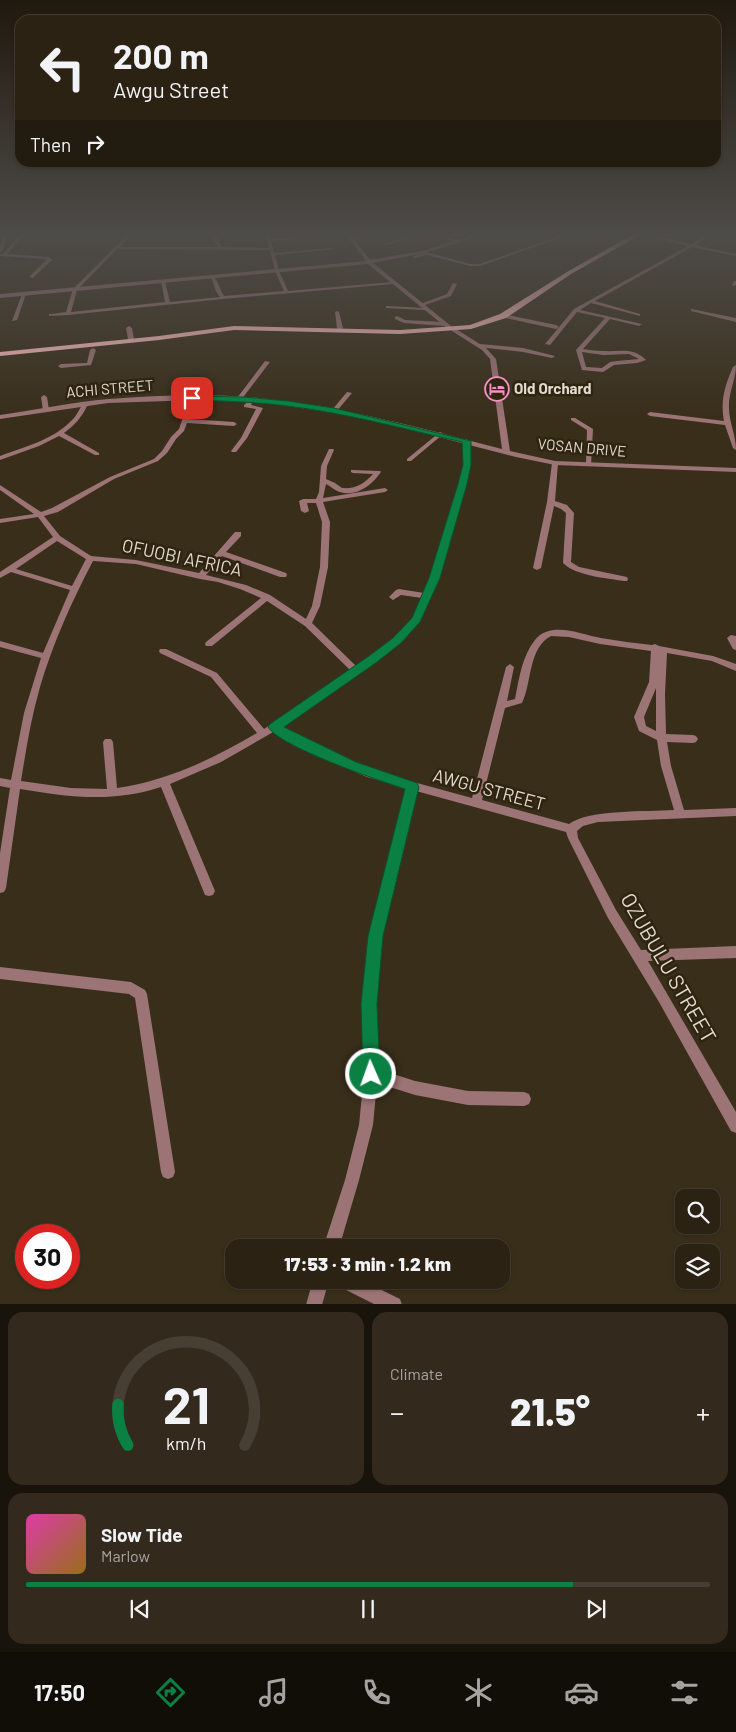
<!DOCTYPE html>
<html lang="en">
<head>
<meta charset="utf-8">
<style>
	:root { --surface:#2b2214; --page:#332a1d; --text:#f1f3f6; --muted:#a6a4a0; --line:#473f34; --accent:#0b8043 }
	body { margin:0; font-family:Barlow,sans-serif; background:var(--page); color:var(--text); height:100vh; display:flex; flex-direction:column; font-size:19px; white-space:nowrap }
	* { box-sizing:border-box; margin:0 }
	p { font-size:16px; color:var(--muted) }
	.icon { flex:none; width:28px; height:28px; fill:none; stroke:currentColor; stroke-width:2; stroke-linecap:round; stroke-linejoin:round }
	.map { position:relative; height:1304px; overflow:hidden }
	.drawer { display:flex; flex-direction:column; gap:8px; padding:8px; background:#18130b; flex:1 }
	.drawer>* { flex:none }
	.hud { position:absolute; left:15px; top:15px; width:706px; height:152px; border-radius:15px; box-shadow:0 1px 4px #0004,0 0 0 1px var(--line); background:#2b2214; color:var(--text); overflow:hidden }
	.buttons { position:absolute; left:675px; top:1189px; display:grid; gap:10px }
	.buttons a { display:grid; place-items:center; width:45px; height:45px; border-radius:10px; background:var(--surface); box-shadow:0 1px 4px #0004,0 0 0 1px var(--line); font-size:25px }
	.speed { position:absolute; left:15px; top:1224px; display:flex; gap:10px; font-size:25px; font-weight:700; text-align:center }
	.speed>* { display:grid; place-content:center; width:65px; height:65px; border-radius:50%; background:var(--surface); box-shadow:0 1px 4px #0004,0 0 0 1px var(--line); line-height:1 }
	.speed .limit { border:8px solid #d22; background:#fff; color:#111 }
	.pin { position:absolute; display:grid; place-items:center; width:42px; height:42px; color:#fff; margin:-21px; border-radius:10px; box-shadow:0 2px 8px #0006 }
	.me { position:absolute; width:55px; margin:-28px; rotate:358deg; stroke-linejoin:round; filter:drop-shadow(0 0 4px #0008) }
	.turn { display:flex; align-items:center; gap:18px; height:105px; padding:0 15px; font-size:22px }
	.turn .icon { width:65px; height:65px; stroke-width:2.5 }
	.turn b { display:block; font-size:35px; line-height:42px }
	.then { display:flex; align-items:center; height:48px; padding:0 15px; background:#0003; gap:10px; font-size:19px }
	.big { font-size:38px; font-weight:800; line-height:1.1 }
	.drawer .widget { flex:1; display:flex; flex-direction:column; justify-content:center; gap:8px; min-width:0; padding:0 18px; border-radius:15px; background:var(--page) }
	.drawer .dial { align-items:center; gap:0 }
	.dial svg { height:130px; overflow:visible; fill:none; stroke:var(--line); stroke-width:7; stroke-linecap:round; text-anchor:middle }
	.dial text { fill:var(--text); stroke:none }
	.song { display:flex; align-items:center; gap:15px }
	.cover { width:60px; height:60px; border-radius:8px; background:linear-gradient(135deg,hsl(320 70% 55%),hsl(40 70% 35%)) }
	.played { height:5px; border-radius:2px; background:linear-gradient(90deg,var(--accent) 80%,var(--line) 80%) }
	.keys { display:flex; justify-content:space-around; direction:ltr }
	.heat { display:flex; justify-content:space-between; align-items:center; font-size:28px; direction:ltr }
	.drawer .tiles { flex:1; display:grid; gap:8px; grid-template-columns:1fr 1fr }
	.widget:last-child { grid-column:span 2 }
	.trip { position:absolute; left:225px; top:1239px; width:285px; height:50px; border-radius:15px; background:var(--surface); box-shadow:0 1px 4px #0004,0 0 0 1px var(--line); font-weight:800; line-height:50px; text-align:center }
	.tabs { display:flex; height:80px; justify-content:space-around; align-items:center; background:#110e08; color:var(--muted) }
	.tabs .icon { width:35px; height:35px }
	.tabs .on { color:var(--accent) }
	.tabs b { font-size:22px; color:var(--text) }
	.map>svg:first-child { display:block }
</style>
</head>
<body>
<div class="map">
<svg width="736" height="1305" viewBox="0 0 736 1305">
	<rect width="100%" height="100%" fill="#392e1a"/>
	<g fill="none" stroke-linecap="round" stroke-linejoin="round">
		<path fill="#9c7475" fill-rule="evenodd" d="M4,236H8L2,251L0,252V246Z
			M19,236H23L7,254L49,257L52,260L33,278L29,277L47,259L0,256V254H3Z
			M126,236H130L120,247H218L212,236H216L222,247L269,248L266,236H270L271,239L325,236L271,241L274,253L333,248L335,249L275,255L279,271L288,291L393,282L395,283L393,284L223,299L68,315L49,316V314H51L66,312L73,289ZM117,249L270,250L275,271L284,291L224,296C220,290 218,280 213,276L211,277L216,291L220,297L170,302L165,281L163,280L161,281L165,302L71,312L77,290Z
			M364,236H372L351,241L349,240Z
			M410,236H417L386,245L384,244Z
			M436,236H443L461,242L459,243Z
			M559,236H565L480,266H470L427,255L414,258L412,257L423,253L421,252L423,251L470,264H480Z
			M648,236H656L691,244L705,236H710L695,245L736,254V256L692,247L595,301L640,314V316L591,303L580,310L642,324L639,326L610,319L583,349C590,350 597,351 603,351C620,352 633,347 646,360L637,363L614,365L603,372L582,370L576,350L605,318L577,312L550,345L545,344L574,309L688,246ZM582,352L603,355L629,354L639,359L617,361L610,362L602,368L586,367Z
			M734,281H736V285L734,286L732,285Z
			M453,283L457,284L451,296L422,306L418,305L447,294Z
			M24,293L26,294L17,320L12,321L22,294Z
			M388,306L425,308L427,309L425,310L386,308V306Z
			M691,309L736,318V322L691,311Z
			M337,311L339,312L343,328L340,330L337,328L335,312Z
			M503,314L556,325L559,327L556,329L501,317L500,316Z
			M397,316L405,320L444,322L447,324L444,326L404,323L395,319V317Z
			M129,326L132,328L134,339L131,341L128,339L126,328Z
			M480,344L523,348L555,356L552,358L523,352L478,347L477,346Z
			M93,348L96,350L91,365L61,368L58,366L61,364L87,363L90,350Z
			M265,361L270,362L241,400H237V398Z
			M736,365C736,380 728,393 729,408C729,422 736,435 736,450L733,448L725,425L650,416L647,414L650,412L724,421C720,401 725,385 733,367Z
			M347,392L352,393L336,412H332V410Z
			M44,395L47,397L49,410L46,412L43,410L41,397Z
			M190,397L195,398L188,419L234,422L237,424L234,426L187,423L184,431L176,439L167,453L158,461L114,479L58,512L44,516L60,536L91,556L136,560L199,573L235,532H241V536L226,552L286,573L287,575L286,577H280L222,556L206,575L246,585L270,595L306,619L312,606L320,567L322,522L316,503H307L309,511L305,513L301,511L299,501L303,499H316L319,492L321,466L329,449H333L334,450L327,466L326,479L335,483L342,488C356,489 364,484 373,474L353,473L351,472V470L380,471L381,472C372,485 357,497 340,492C335,491 331,486 326,484L323,498L385,488L388,490L385,492L323,502L330,522L328,567L320,606L312,623L356,666L394,639L412,619L422,598L401,595L393,600L389,597L396,590L399,589L424,593L431,578L460,484L464,465L463,441L466,439L469,441L470,465L466,484L439,578L419,622L400,643L282,727L335,754L373,771L472,798L506,667L510,664L514,667L507,701L515,699C519,679 522,656 535,640C551,620 582,635 601,638C618,641 635,643 652,645L655,644L659,646L713,656L736,664V671L712,661L667,653L665,694L666,734L693,735L696,736L698,739L696,742L693,743L667,742L671,766L684,810L736,808V816L598,822L583,826L577,831L578,838L616,910L641,950L736,946V958L648,961L736,1112V1133L731,1131L659,1002L608,918L568,838L566,832L416,791L382,936L376,987L378,1069L415,1081L468,1091L524,1092L529,1094L531,1099L529,1104L524,1106L468,1105L415,1095L377,1083L373,1125L359,1180L339,1248H323L345,1180L359,1125L364,1074V987L370,936L407,788L367,777L327,760L275,731L221,762L170,784L215,891L213,895L209,896L205,895L161,787C112,803 69,797 20,789L6,888L4,892L0,893V853L10,788L0,786V778L11,780L24,713L41,658L0,647V641L43,653L70,590L11,572L0,578V572L53,537L38,517L0,523V519L34,514L0,490V485L41,512L52,508L110,477L154,459L162,451L171,437L179,429ZM57,541L86,559L72,586L16,569ZM93,561L136,564L200,579L218,582L240,589L261,598L206,642L205,644L206,646H212L267,601L305,626L350,670L264,729L217,673L166,649H160L159,651L160,653L211,677L257,733C213,759 167,781 117,788L113,742L111,739H105L103,742L107,789L71,788L21,781C26,750 31,718 40,687C53,643 72,601 93,561ZM551,636L569,637L600,644L651,651L649,682L634,717L639,731L657,740L661,766L674,810C647,812 589,809 569,824L482,800L505,708L522,703C532,683 528,648 551,636ZM656,688V731L646,726L644,717Z
			M249,401L252,403L251,405L263,408L247,438L236,452H232L231,451L241,438L256,409L244,407V405Z
			M83,403L88,404C82,417 75,425 64,433L99,453V455H95L59,436L39,446L0,460V456C24,447 52,440 70,422C76,417 79,410 83,403Z
			M571,418H575L593,429L591,465H587L586,464L587,430L571,420Z
			M440,432L442,433V435L411,461H407V459Z
			M555,461L558,463L555,501L567,505L574,513L571,562L579,567L627,577L628,579L627,581H624C606,578 576,576 563,563L566,513L561,509L554,506L541,568L537,570L533,568L547,502L552,463Z
			M731,635L736,636V650L733,649L727,638Z
			M0,967L131,982L145,990L147,994L175,1172L173,1177L168,1179L163,1177L161,1172L135,998L129,994L0,979Z
			M313,1280H329L322,1305H306Z
			M336,1280H361L400,1299L402,1305H376L338,1286Z"/>
		<path fill="#9c7475" fill-rule="evenodd" d="M347,236H352L370,260L422,251L471,236H478L425,253L373,263L451,326V328H447L368,264L0,298V294L366,261Z
			M452,329H456L486,348L496,359L510,451L555,461L736,468V472L555,465L516,457L396,426L334,413L267,403L198,400L108,403L0,419V415C36,410 73,402 109,399C160,395 217,393 268,399C348,408 425,429 502,449L490,359L482,350L452,331Z"/>
		<path fill="#ffbdbe" fill-rule="evenodd" d="M630,236H638L571,274L506,318L471,329L400,334L234,330L159,340L0,356V352L159,336L234,326L400,330L470,325L500,314L567,272Z"/>
	</g>
	<linearGradient id="sky" x2="0" y2="1"><stop stop-color="#1f190e"/><stop offset="0.56" stop-color="#4e4c49"/><stop offset="1" stop-color="#4e4c49" stop-opacity="0"/></linearGradient>
	<rect width="736" height="419" fill="url(#sky)"/>
	<path fill="#0b8043" stroke="#07532c" d="M189,396L244,397L288,401L334,408L471,441V465L467,484L440,578L420,622L401,643L377,662L284,727L356,762L417,783L419,787L383,936L377,1004L380,1074L377,1080L371,1083L365,1080L363,1074L361,1004L368,936L405,789C380,781 280,747 268,727L270,724L369,656L393,638L412,618L429,578L458,484L463,465L462,442C404,429 346,413 287,406C256,402 224,401 192,400L188,398Z"/>
	<defs>
		<g id="hotel-ring" transform="scale(1.25)"><circle r="9.5" fill="#2f2410" stroke="#fa8fc8" stroke-width="1.5"/><path d="M-6-4.5h1.5V1H6V5H4.5V3h-9V5H-6ZM-4 0a1.8 1.8 0 1 1 3.6 0ZM.5 0V-2.5h3Q6-2.5 6 0Z" fill="#fa8fc8"/></g>
	</defs>
	<g fill-rule="evenodd">
		<use href="#hotel-ring" x="497" y="389"/>
	</g>
	<g text-anchor="middle" stroke-width="5" stroke-linejoin="round" paint-order="stroke">
		<g font-size="15" fill="#e1dace" stroke="#2f2410">
			<text transform="translate(110 389) rotate(-5)" y="5">ACHI STREET</text>
			<text transform="translate(582 448) rotate(5)" y="5">VOSAN DRIVE</text>
		</g>
		<g font-size="15" font-weight="bold" fill="#e1dace" stroke="#2f2410" text-anchor="start">
			<text x="514" y="394">Old Orchard</text>
		</g>
		<g font-size="18" fill="#e1dace" stroke="#2f2410">
			<text transform="translate(182 558) rotate(12)" y="6">OFUOBI AFRICA</text>
			<text transform="translate(489 790) rotate(15)" y="6">AWGU STREET</text>
		</g>
		<g font-size="21" fill="#e1dace" stroke="#2f2410">
			<text transform="translate(668 968) rotate(60)" y="7">OZUBULU STREET</text>
		</g>
	</g>
</svg>
<div class="buttons">
<a><svg class="icon" aria-label="search" viewBox="0 0 24 24"><circle cx="10" cy="10" r="6"/><path d="M15 15l6 6"/></svg></a>
<a><svg class="icon" aria-label="layers" viewBox="0 0 24 24"><path d="M12 4l9 5-9 5-9-5zM3 14l9 5 9-5"/></svg></a>
</div>
<div class="speed"><div class="limit">30</div></div>
<div class="pin" style="left:192px;top:398px;background:#d93025"><svg class="icon" aria-label="arrive" viewBox="0 0 24 24"><path d="M6 21V4h12l-3 4 3 4H6"/></svg></div>
<svg class="me" style="left:371px;top:1074px" viewBox="-20 -20 40 40"><circle r="17" fill="#0b8043" stroke="#fff" stroke-width="3"/><path d="M0-11L8 9 0 5-8 9z" fill="#fff"/></svg>
<div class="trip">17:53 · 3 min · 1.2 km</div>
<div class="hud">
<div class="turn"><svg class="icon" aria-label="left" viewBox="0 0 24 24"><path d="M17 20v-9H6M10 6l-5 5 5 5"/></svg><div><b>200 m</b>Awgu Street</div></div>
<div class="then">Then<svg class="icon" aria-label="right" viewBox="0 0 24 24"><path d="M7 20v-9h11M14 6l5 5-5 5"/></svg></div>
</div>
</div>
<section class="drawer">
<div class="tiles">
<div class="widget dial"><svg viewBox="0 0 100 80">
<path d="M14 69A42 42 0 1 1 86 69"/>
<path d="M14 69A42 42 0 0 1 8 44" stroke="#0b8043"/>
<text x="50" y="56" font-size="32" font-weight="700">21</text>
<text x="50" y="72" font-size="11">km/h</text>
</svg></div>
<div class="widget"><p>Climate</p>
<div class="heat"><a>−</a><b class="big">21.5°</b><a>+</a></div>
</div>
<div class="widget">
<div class="song"><i class="cover"></i><div><b>Slow Tide</b><p>Marlow</p></div></div>
<div class="played"></div>
<div class="keys"><svg class="icon" aria-label="previous" viewBox="0 0 24 24"><path d="M18 5L8 12l10 7zM5 5v14"/></svg><svg class="icon" aria-label="pause" viewBox="0 0 24 24"><path d="M8 5v14M16 5v14"/></svg><svg class="icon" aria-label="next" viewBox="0 0 24 24"><path d="M6 5l10 7-10 7zM19 5v14"/></svg></div>
</div>
</div>
</section>
<nav class="tabs">
<b>17:50</b>
<svg class="icon on" aria-label="directions" viewBox="0 0 24 24"><path d="M12 3l9 9-9 9-9-9zM9 14v-3h6M13 9l2 2-2 2"/></svg>
<svg class="icon" aria-label="music" viewBox="0 0 24 24"><path d="M9 18V5l10-2v13"/><circle cx="6" cy="18" r="3"/><circle cx="16" cy="16" r="3"/></svg>
<svg class="icon" aria-label="phone" viewBox="0 0 24 24"><path d="M5 4h4l2 5-3 2q2 4 5 5l2-3 5 2v4C11 20 4 13 5 4z"/></svg>
<svg class="icon" aria-label="climate" viewBox="0 0 24 24"><path d="M12 3v18M4 7l16 10M4 17L20 7"/></svg>
<svg class="icon" aria-label="car" viewBox="0 0 24 24"><path d="M5 17H2v-5l4-1 3-4h7l3 4 3 1v5h-3M9 17h6M6 11h13"/><circle cx="7" cy="17" r="2"/><circle cx="17" cy="17" r="2"/></svg>
<svg class="icon" aria-label="filters" viewBox="0 0 24 24"><path d="M4 7h16M4 17h16"/><circle cx="9" cy="7" r="2"/><circle cx="15" cy="17" r="2"/></svg>
</nav>
</body>
</html>
